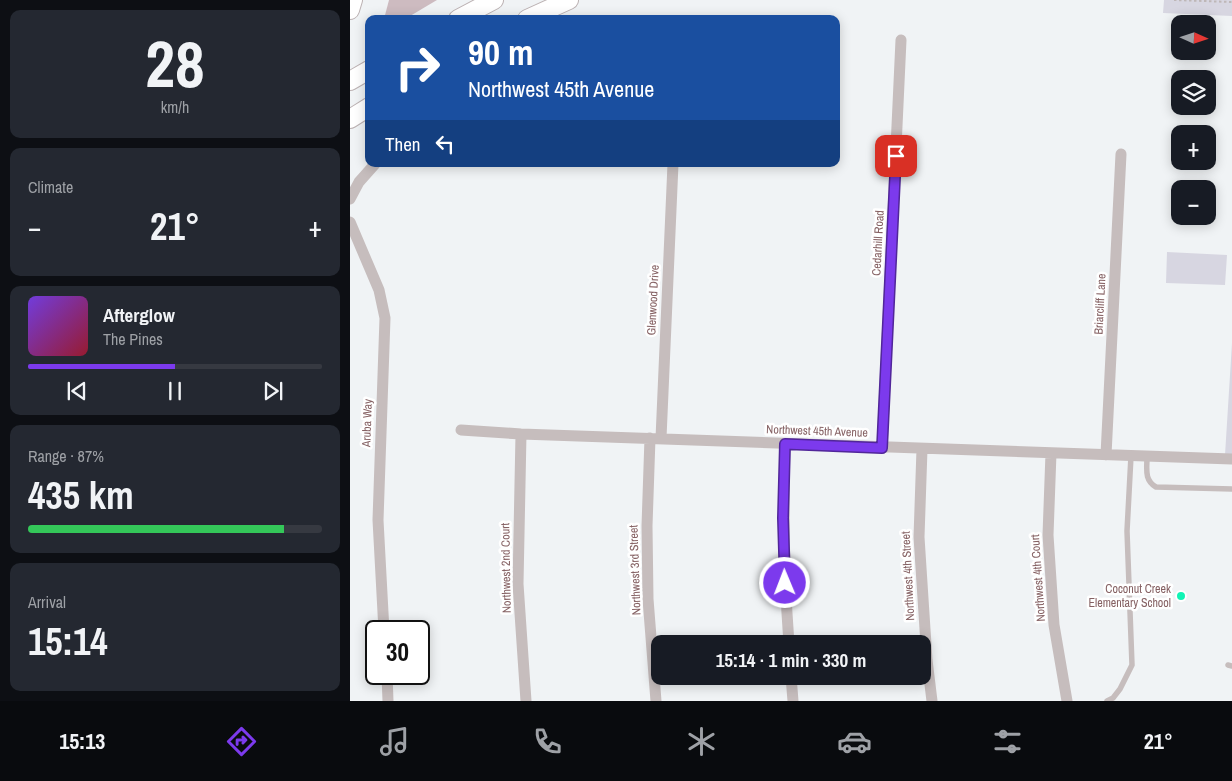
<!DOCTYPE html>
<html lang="en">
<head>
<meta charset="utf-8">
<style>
	:root { --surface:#171b24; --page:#242831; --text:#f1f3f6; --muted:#9ea1a6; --line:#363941; --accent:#7c3aed }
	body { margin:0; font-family:"Archivo Narrow",sans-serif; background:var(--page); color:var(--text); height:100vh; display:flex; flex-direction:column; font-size:19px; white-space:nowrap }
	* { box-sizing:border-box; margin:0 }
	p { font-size:16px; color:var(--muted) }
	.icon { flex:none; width:28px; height:28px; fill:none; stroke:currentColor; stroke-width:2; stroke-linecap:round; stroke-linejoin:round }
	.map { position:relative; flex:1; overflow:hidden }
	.details { display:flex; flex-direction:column; gap:10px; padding:10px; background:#0d0f14; width:350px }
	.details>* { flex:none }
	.guide { position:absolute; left:15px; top:15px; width:475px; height:152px; border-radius:10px; box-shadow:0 2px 12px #0003; background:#1a4fa0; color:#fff; overflow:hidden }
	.needle { width:32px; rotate:93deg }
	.controls { position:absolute; left:821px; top:15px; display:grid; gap:10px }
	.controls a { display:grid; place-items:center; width:45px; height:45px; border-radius:10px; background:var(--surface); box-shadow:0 2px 12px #0003; font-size:25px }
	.speed { position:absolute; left:15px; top:620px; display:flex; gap:10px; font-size:25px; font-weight:700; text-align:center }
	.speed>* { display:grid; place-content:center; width:65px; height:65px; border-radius:50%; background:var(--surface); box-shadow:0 2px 12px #0003; line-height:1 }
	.speed .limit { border:2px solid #111; border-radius:8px; background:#fff; color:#111 }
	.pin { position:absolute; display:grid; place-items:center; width:42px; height:42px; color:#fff; margin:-21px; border-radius:10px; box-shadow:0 2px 8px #0006 }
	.me { position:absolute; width:55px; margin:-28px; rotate:359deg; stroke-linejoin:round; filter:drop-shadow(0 0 4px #0008) }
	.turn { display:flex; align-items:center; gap:18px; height:105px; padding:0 20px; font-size:22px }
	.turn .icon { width:65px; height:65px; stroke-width:2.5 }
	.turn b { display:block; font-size:35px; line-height:42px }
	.then { display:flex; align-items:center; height:48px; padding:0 20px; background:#0003; gap:10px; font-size:19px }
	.big { font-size:38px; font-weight:800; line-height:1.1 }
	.details .widget { flex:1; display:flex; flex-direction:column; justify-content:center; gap:8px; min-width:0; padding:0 18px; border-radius:10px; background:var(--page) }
	.details .dial { align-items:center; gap:0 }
	.dial b { font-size:65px; line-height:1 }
	.song { display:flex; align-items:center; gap:15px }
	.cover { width:60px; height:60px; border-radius:8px; background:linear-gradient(135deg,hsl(260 70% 55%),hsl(350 70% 35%)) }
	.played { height:5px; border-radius:2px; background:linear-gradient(90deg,var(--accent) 50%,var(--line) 50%) }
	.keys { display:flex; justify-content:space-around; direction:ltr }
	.heat { display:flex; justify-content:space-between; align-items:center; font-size:28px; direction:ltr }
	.charge { height:8px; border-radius:4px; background:linear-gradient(90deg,#34c759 87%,var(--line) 0) }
	.trip { position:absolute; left:301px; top:635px; width:280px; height:50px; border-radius:10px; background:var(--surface); box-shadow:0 2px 12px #0003; font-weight:800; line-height:50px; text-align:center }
	.dock { display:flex; height:80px; justify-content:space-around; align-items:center; background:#090b0e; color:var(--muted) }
	.dock .icon { width:35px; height:35px }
	.dock .on { color:var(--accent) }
	.dock b { font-size:22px; color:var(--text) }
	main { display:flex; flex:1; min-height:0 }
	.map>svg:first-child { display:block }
</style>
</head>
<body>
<main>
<section class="details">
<div class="widget dial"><b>28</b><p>km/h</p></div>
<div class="widget"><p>Climate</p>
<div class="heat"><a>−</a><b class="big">21°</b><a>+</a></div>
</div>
<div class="widget">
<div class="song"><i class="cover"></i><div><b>Afterglow</b><p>The Pines</p></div></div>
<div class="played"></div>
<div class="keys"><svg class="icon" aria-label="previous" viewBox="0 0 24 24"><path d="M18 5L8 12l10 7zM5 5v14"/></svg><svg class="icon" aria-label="pause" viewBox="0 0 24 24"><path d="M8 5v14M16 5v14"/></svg><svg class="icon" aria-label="next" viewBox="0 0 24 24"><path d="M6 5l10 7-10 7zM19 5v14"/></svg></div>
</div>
<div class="widget"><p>Range · 87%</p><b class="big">435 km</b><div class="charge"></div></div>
<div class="widget"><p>Arrival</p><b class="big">15:14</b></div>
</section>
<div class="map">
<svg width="882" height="701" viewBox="0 0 882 701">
	<rect width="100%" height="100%" fill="#f0f3f5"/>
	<path fill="#d7d6e1" d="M814,0H882V16L813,13Z
		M817,252L877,255L875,285L816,283Z
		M882,343V455H875Z"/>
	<path fill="#cdbbc0" d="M39,0H87L55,19H34Z"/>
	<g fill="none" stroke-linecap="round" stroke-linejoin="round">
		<g stroke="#bcb2b3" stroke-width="20">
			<path id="primary" d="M0,10L3,0
				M108,19L144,0
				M177,19L219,0
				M0,81L19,70
				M0,119L19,107"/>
		</g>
		<path stroke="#beb7b7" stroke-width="2" stroke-dasharray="2.5 2.5" stroke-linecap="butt" d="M824,0L882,2"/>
		<path stroke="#c6bdbd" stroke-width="5.5" d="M797,457C797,469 794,480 806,487L882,489
			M878,665L882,666
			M757,701L763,698L770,689L782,665L777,531L781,456"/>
		<path stroke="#c6bdbd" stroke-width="11" d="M0,199L9,182L25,164
			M0,222L29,290L35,318L28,520L34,631
			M111,430L171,434L882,459
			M171,434L168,584L176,701
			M300,438L297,526L298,599L306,701
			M311,438L323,164
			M435,444C433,511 434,577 439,644
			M532,448L551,40
			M572,449L569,537L577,660L582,701
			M701,453L698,535L704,625L717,701
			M756,455L771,154
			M37,674L38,701
			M441,676L443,701"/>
		<use href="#primary" stroke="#fff" stroke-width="18"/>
	</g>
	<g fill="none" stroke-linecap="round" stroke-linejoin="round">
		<g stroke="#51269a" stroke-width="12">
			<path id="route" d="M435,583L433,518L435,444L532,448L546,156"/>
		</g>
		<use href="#route" stroke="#7c3aed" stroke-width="9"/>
	</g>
	<circle fill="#11f4b5" stroke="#fff" stroke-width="2" cx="831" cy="596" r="5"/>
	<g text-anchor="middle" stroke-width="5" stroke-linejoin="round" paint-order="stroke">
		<g font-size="12" fill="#856163" stroke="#fff">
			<text transform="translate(528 243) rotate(-87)" y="4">Cedarhill Road</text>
			<text transform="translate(303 300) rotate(-87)" y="4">Glenwood Drive</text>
			<text transform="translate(750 304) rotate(-87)" y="4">Briarcliff Lane</text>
			<text transform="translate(17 423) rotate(-88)" y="4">Aruba Way</text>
			<text transform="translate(467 431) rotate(2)" y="4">Northwest 45th Avenue</text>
			<text transform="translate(156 568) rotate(-91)" y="4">Northwest 2nd Court</text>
			<text transform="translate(285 570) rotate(-92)" y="4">Northwest 3rd Street</text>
			<text transform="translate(558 576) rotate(-93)" y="4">Northwest 4th Street</text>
			<text transform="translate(688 578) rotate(-94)" y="4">Northwest 4th Court</text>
		</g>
		<g font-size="12" fill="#856163" stroke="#fff" text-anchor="end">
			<text x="821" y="593">Coconut Creek<tspan x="821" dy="14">Elementary School</tspan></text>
		</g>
	</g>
</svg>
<div class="controls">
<a><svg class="needle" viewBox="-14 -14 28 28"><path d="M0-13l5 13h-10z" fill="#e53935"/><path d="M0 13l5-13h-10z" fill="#9ea1a6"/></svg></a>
<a><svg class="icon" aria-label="layers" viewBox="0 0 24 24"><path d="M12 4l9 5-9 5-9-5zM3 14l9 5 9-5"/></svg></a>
<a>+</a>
<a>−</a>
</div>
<div class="speed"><div class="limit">30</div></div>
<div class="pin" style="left:546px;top:156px;background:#d93025"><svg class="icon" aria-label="arrive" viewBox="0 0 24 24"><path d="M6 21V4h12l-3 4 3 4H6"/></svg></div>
<svg class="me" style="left:435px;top:583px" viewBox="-20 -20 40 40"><circle r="17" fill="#7c3aed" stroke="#fff" stroke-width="3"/><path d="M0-11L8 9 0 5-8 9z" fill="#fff"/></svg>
<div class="trip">15:14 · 1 min · 330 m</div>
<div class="guide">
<div class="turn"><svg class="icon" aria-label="right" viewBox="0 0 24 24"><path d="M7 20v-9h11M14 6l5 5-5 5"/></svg><div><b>90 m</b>Northwest 45th Avenue</div></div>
<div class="then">Then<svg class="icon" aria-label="left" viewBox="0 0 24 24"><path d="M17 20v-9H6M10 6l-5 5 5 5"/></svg></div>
</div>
</div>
</main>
<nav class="dock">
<b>15:13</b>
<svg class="icon on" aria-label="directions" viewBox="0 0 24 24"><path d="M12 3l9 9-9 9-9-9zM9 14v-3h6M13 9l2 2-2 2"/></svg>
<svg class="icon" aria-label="music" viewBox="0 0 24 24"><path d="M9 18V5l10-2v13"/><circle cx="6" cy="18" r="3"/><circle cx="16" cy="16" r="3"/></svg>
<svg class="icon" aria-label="phone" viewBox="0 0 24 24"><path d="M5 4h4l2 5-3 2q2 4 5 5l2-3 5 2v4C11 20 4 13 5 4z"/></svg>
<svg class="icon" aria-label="climate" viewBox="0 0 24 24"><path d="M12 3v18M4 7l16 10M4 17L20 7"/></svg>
<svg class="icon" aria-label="car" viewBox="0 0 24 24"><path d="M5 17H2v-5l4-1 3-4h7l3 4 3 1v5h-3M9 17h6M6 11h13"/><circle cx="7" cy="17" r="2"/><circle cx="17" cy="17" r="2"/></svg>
<svg class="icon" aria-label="filters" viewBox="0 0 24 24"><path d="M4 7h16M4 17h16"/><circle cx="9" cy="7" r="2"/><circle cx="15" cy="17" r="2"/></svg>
<b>21°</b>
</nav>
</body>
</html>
